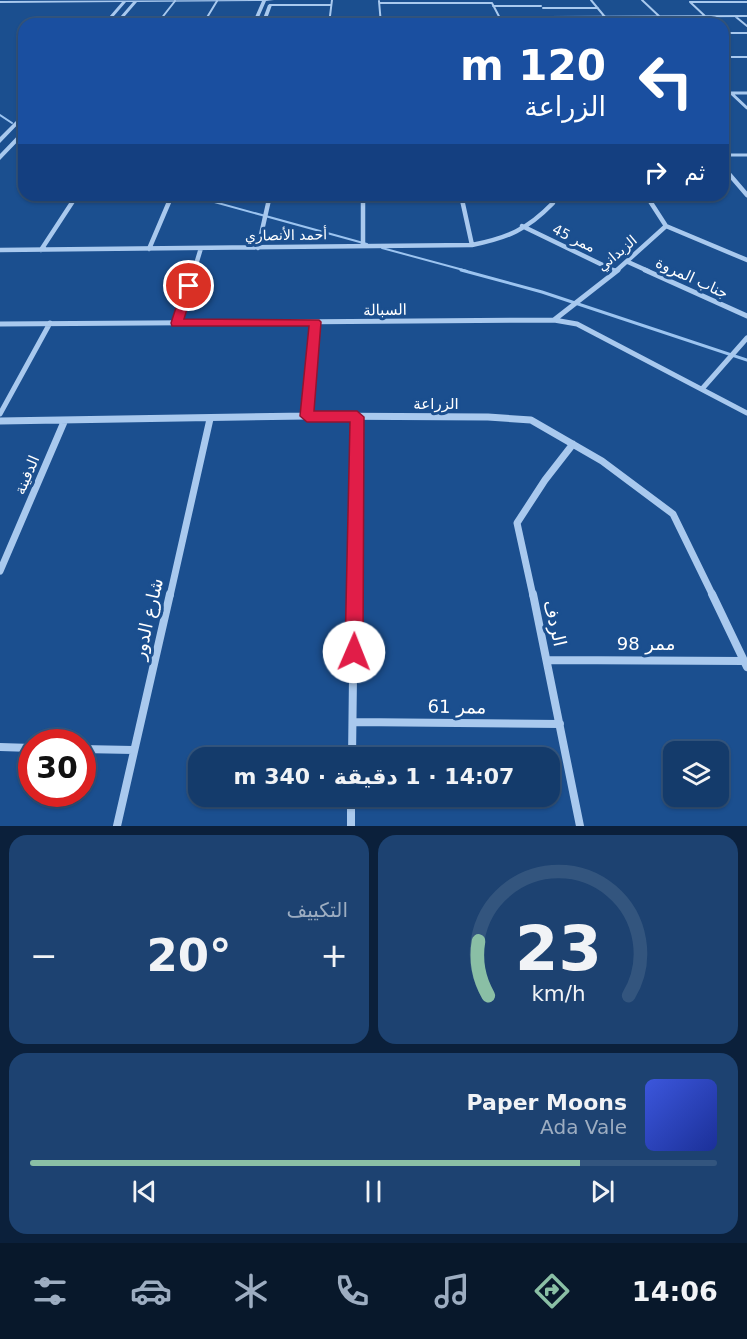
<!DOCTYPE html>
<html lang="ar">
<head>
<meta charset="utf-8">
<style>
	:root { --surface:#143b6b; --page:#1d4271; --text:#f1f3f6; --muted:#9dadc1; --line:#33557e; --accent:#8abfa5 }
	body { margin:0; font-family:"DejaVu Sans","Noto Sans Arabic",sans-serif; background:var(--page); color:var(--text); direction:rtl; height:100vh; display:flex; flex-direction:column; font-size:22px; white-space:nowrap }
	* { box-sizing:border-box; margin:0 }
	p { font-size:20px; color:var(--muted) }
	.icon { flex:none; width:33px; height:33px; fill:none; stroke:currentColor; stroke-width:2; stroke-linecap:round; stroke-linejoin:round }
	.map { position:relative; height:826px; overflow:hidden; direction:ltr }
	.drawer { display:flex; flex-direction:column; gap:9px; padding:9px; background:#0b203b; flex:1 }
	.drawer>* { flex:none }
	.guide { position:absolute; left:18px; top:18px; width:711px; height:183px; border-radius:18px; box-shadow:0 2px 4px #0004,0 0 0 2px var(--line); direction:rtl; background:#1a4fa0; color:#fff; overflow:hidden }
	.controls { position:absolute; left:663px; top:741px; display:grid; gap:12px }
	.controls a { display:grid; place-items:center; width:66px; height:66px; border-radius:12px; background:var(--surface); box-shadow:0 2px 4px #0004,0 0 0 2px var(--line); font-size:30px }
	.speed { position:absolute; left:18px; top:729px; display:flex; gap:12px; font-size:30px; font-weight:700; text-align:center }
	.speed>* { display:grid; place-content:center; width:78px; height:78px; border-radius:50%; background:var(--surface); box-shadow:0 2px 4px #0004,0 0 0 2px var(--line); line-height:1 }
	.speed .limit { border:9px solid #d22; background:#fff; color:#111 }
	.pin { position:absolute; display:grid; place-items:center; width:51px; height:51px; color:#fff; margin:-26px; border:3px solid #fff; border-radius:50%; box-shadow:0 2px 6px #0007 }
	.me { position:absolute; width:66px; margin:-33px; rotate:1deg; stroke-linejoin:round; filter:drop-shadow(0 0 4px #0008) }
	.turn { display:flex; align-items:center; gap:21px; height:126px; padding:0 24px; font-size:27px }
	.turn .icon { width:78px; height:78px; stroke-width:2.5 }
	.turn b { display:block; font-size:42px; line-height:51px }
	.then { display:flex; align-items:center; height:57px; padding:0 24px; background:#0003; gap:12px; font-size:22px }
	.big { font-size:45px; font-weight:800; line-height:1.1 }
	.drawer .tile { flex:1; display:flex; flex-direction:column; justify-content:center; gap:9px; min-width:0; padding:0 21px; border-radius:18px; background:var(--page) }
	.drawer .dial { align-items:center; gap:0 }
	.dial svg { height:156px; overflow:visible; fill:none; stroke:var(--line); stroke-width:7; stroke-linecap:round; text-anchor:middle }
	.dial text { fill:var(--text); stroke:none }
	.song { display:flex; align-items:center; gap:18px }
	.cover { width:72px; height:72px; border-radius:9px; background:linear-gradient(135deg,hsl(230 70% 55%),hsl(230 70% 35%)) }
	.played { height:6px; border-radius:3px; background:linear-gradient(90deg,var(--accent) 80%,var(--line) 80%) }
	.keys { display:flex; justify-content:space-around; direction:ltr }
	.heat { display:flex; justify-content:space-between; align-items:center; font-size:33px; direction:ltr }
	.drawer .tiles { flex:1; display:grid; gap:9px; grid-template-columns:1fr 1fr }
	.tile:last-child { grid-column:span 2 }
	.trip { position:absolute; left:188px; top:747px; width:372px; height:60px; border-radius:18px; background:var(--surface); box-shadow:0 2px 4px #0004,0 0 0 2px var(--line); font-weight:800; line-height:60px; text-align:center; direction:rtl }
	.tab-bar { display:flex; height:96px; justify-content:space-around; align-items:center; background:#08182b; color:var(--muted) }
	.tab-bar .icon { width:42px; height:42px }
	.tab-bar .current { color:var(--accent) }
	.tab-bar b { font-size:27px; color:var(--text) }
	.map>svg:first-child { display:block }
</style>
</head>
<body>
<div class="map">
<svg width="747" height="826" viewBox="0 0 747 826">
	<rect width="100%" height="100%" fill="#1b4f8f"/>
	<g fill="none" stroke-linecap="round" stroke-linejoin="round">
		<path stroke="#9cc4f0" stroke-width="2" d="M0,115L12,123
			M17,126L22,129
			M189,195L367,244
			M382,248L467,271"/>
		<path stroke="#9cc4f0" stroke-width="3" d="M461,270L542,292L747,360"/>
		<path stroke="#a9c9ee" stroke-width="2" d="M591,0L605,17
			M642,0L660,17
			M379,1L381,24
			M690,2H747
			M690,2L706,17
			M380,3H492
			M492,3L503,24
			M270,5H331
			M493,6H541
			M543,8H598
			M549,17L747,16
			M736,17L747,26
			M381,18L499,17
			M157,24L175,1
			M203,24L217,1
			M329,24L332,0
			M723,33H747"/>
		<path stroke="#a9c9ee" stroke-width="3" d="M723,93H747
			M731,93L747,108
			M723,155H747"/>
		<path stroke="#a9c9ee" stroke-width="4.5" d="M723,167L747,195
			M363,195V246
			M461,195L472,245
			M522,226L615,271
			M666,226L747,260
			M258,248L270,195
			M149,249L172,195
			M0,250L472,245C507,238 527,230 553,203L552,195
			M41,250L77,195
			M628,262L648,271
			M194,271L201,248
			M616,271L666,226L646,195"/>
		<path stroke="#a9c9ee" stroke-width="5" d="M612,270L615,271
			M645,270L747,316
			M554,320L618,270
			M177,323L194,270
			M0,324L554,320L577,324L747,413
			M702,389L747,338
			M0,414L50,323
			M307,414L315,323"/>
		<path stroke="#a9c9ee" stroke-width="7" d="M307,416V413
			M0,421L307,416L488,417L531,420L602,461L673,514L713,596
			M0,571L64,422
			M170,596L210,419
			M354,596L357,417
			M533,596L517,523L545,480L573,444"/>
		<path stroke="#a9c9ee" stroke-width="8" d="M533,594L580,826
			M712,594L747,667
			M548,660L744,661
			M353,722L560,724
			M0,747L32,748
			M82,749L133,750
			M352,758L354,594
			M351,796V826
			M117,826L170,594"/>
		<path fill="#a9c9ee" fill-rule="evenodd" d="M274,0L266,1L256,24H252L262,1L137,2L118,24H114L133,2H126L107,24H103L122,2L0,3V1Z
			M270,4L272,5L265,24H261L268,5Z
			M723,56H747V58H723Z
			M24,113V118L0,143V137Z
			M24,129V135L0,160V154Z"/>
	</g>
	<path fill="#e11d48" stroke="#92132f" stroke-width="1.5" d="M189,282L194,286L184,319L319,320L321,322L314,411H357L364,417L363,652L360,658L354,661L347,658L345,652L350,422H307L300,416L309,326H172L171,323L183,286Z"/>
	<g text-anchor="middle" stroke-width="6" stroke-linejoin="round" paint-order="stroke">
		<g font-size="14" fill="#fff" stroke="#1b4f8f">
			<text transform="translate(286 235) rotate(-1)" y="5">أحمد الأنصاري</text>
			<text transform="translate(574 238) rotate(26)" y="5">ممر 45</text>
			<text transform="translate(617 253) rotate(-40)" y="5">الزبداني</text>
		</g>
		<g font-size="15" fill="#fff" stroke="#1b4f8f">
			<text transform="translate(692 278) rotate(25)" y="5">جناب المروة</text>
			<text transform="translate(385 310) rotate(-1)" y="5">السبالة</text>
			<text x="436" y="409">الزراعة</text>
			<text transform="translate(27 475) rotate(-67)" y="5">الدفينة</text>
		</g>
		<g font-size="18" fill="#fff" stroke="#1b4f8f">
			<text transform="translate(148 619) rotate(-77)" y="6">شارع الدور</text>
			<text transform="translate(555 623) rotate(77)" y="6">الردف</text>
			<text x="646" y="650">ممر 98</text>
			<text transform="translate(457 707) rotate(1)" y="6">ممر 61</text>
		</g>
	</g>
</svg>
<div class="controls">
<a><svg class="icon" aria-label="layers" viewBox="0 0 24 24"><path d="M12 4l9 5-9 5-9-5zM3 14l9 5 9-5"/></svg></a>
</div>
<div class="speed"><div class="limit">30</div></div>
<div class="pin" style="left:189px;top:286px;background:#d93025"><svg class="icon" aria-label="arrive" viewBox="0 0 24 24"><path d="M6 21V4h12l-3 4 3 4H6"/></svg></div>
<svg class="me" style="left:354px;top:652px" viewBox="-20 -20 40 40"><circle r="19" fill="#fff"/><path d="M0-13L10 11 0 6-10 11z" fill="#e11d48"/></svg>
<div class="trip">14:07 · 1 دقيقة · 340 m</div>
<div class="guide">
<div class="turn"><svg class="icon" aria-label="left" viewBox="0 0 24 24"><path d="M17 20v-9H6M10 6l-5 5 5 5"/></svg><div><b>120 m</b>الزراعة</div></div>
<div class="then">ثم<svg class="icon" aria-label="right" viewBox="0 0 24 24"><path d="M7 20v-9h11M14 6l5 5-5 5"/></svg></div>
</div>
</div>
<section class="drawer">
<div class="tiles">
<div class="tile dial"><svg viewBox="0 0 100 80">
<path d="M14 69A42 42 0 1 1 86 69"/>
<path d="M14 69A42 42 0 0 1 9 41" stroke="#8abfa5"/>
<text x="50" y="56" font-size="32" font-weight="700">23</text>
<text x="50" y="72" font-size="11">km/h</text>
</svg></div>
<div class="tile"><p>التكييف</p>
<div class="heat"><a>−</a><b class="big">20°</b><a>+</a></div>
</div>
<div class="tile">
<div class="song"><i class="cover"></i><div><b>Paper Moons</b><p>Ada Vale</p></div></div>
<div class="played"></div>
<div class="keys"><svg class="icon" aria-label="previous" viewBox="0 0 24 24"><path d="M18 5L8 12l10 7zM5 5v14"/></svg><svg class="icon" aria-label="pause" viewBox="0 0 24 24"><path d="M8 5v14M16 5v14"/></svg><svg class="icon" aria-label="next" viewBox="0 0 24 24"><path d="M6 5l10 7-10 7zM19 5v14"/></svg></div>
</div>
</div>
</section>
<nav class="tab-bar">
<b>14:06</b>
<svg class="icon current" aria-label="directions" viewBox="0 0 24 24"><path d="M12 3l9 9-9 9-9-9zM9 14v-3h6M13 9l2 2-2 2"/></svg>
<svg class="icon" aria-label="music" viewBox="0 0 24 24"><path d="M9 18V5l10-2v13"/><circle cx="6" cy="18" r="3"/><circle cx="16" cy="16" r="3"/></svg>
<svg class="icon" aria-label="phone" viewBox="0 0 24 24"><path d="M5 4h4l2 5-3 2q2 4 5 5l2-3 5 2v4C11 20 4 13 5 4z"/></svg>
<svg class="icon" aria-label="climate" viewBox="0 0 24 24"><path d="M12 3v18M4 7l16 10M4 17L20 7"/></svg>
<svg class="icon" aria-label="car" viewBox="0 0 24 24"><path d="M5 17H2v-5l4-1 3-4h7l3 4 3 1v5h-3M9 17h6M6 11h13"/><circle cx="7" cy="17" r="2"/><circle cx="17" cy="17" r="2"/></svg>
<svg class="icon" aria-label="filters" viewBox="0 0 24 24"><path d="M4 7h16M4 17h16"/><circle cx="9" cy="7" r="2"/><circle cx="15" cy="17" r="2"/></svg>
</nav>
</body>
</html>
